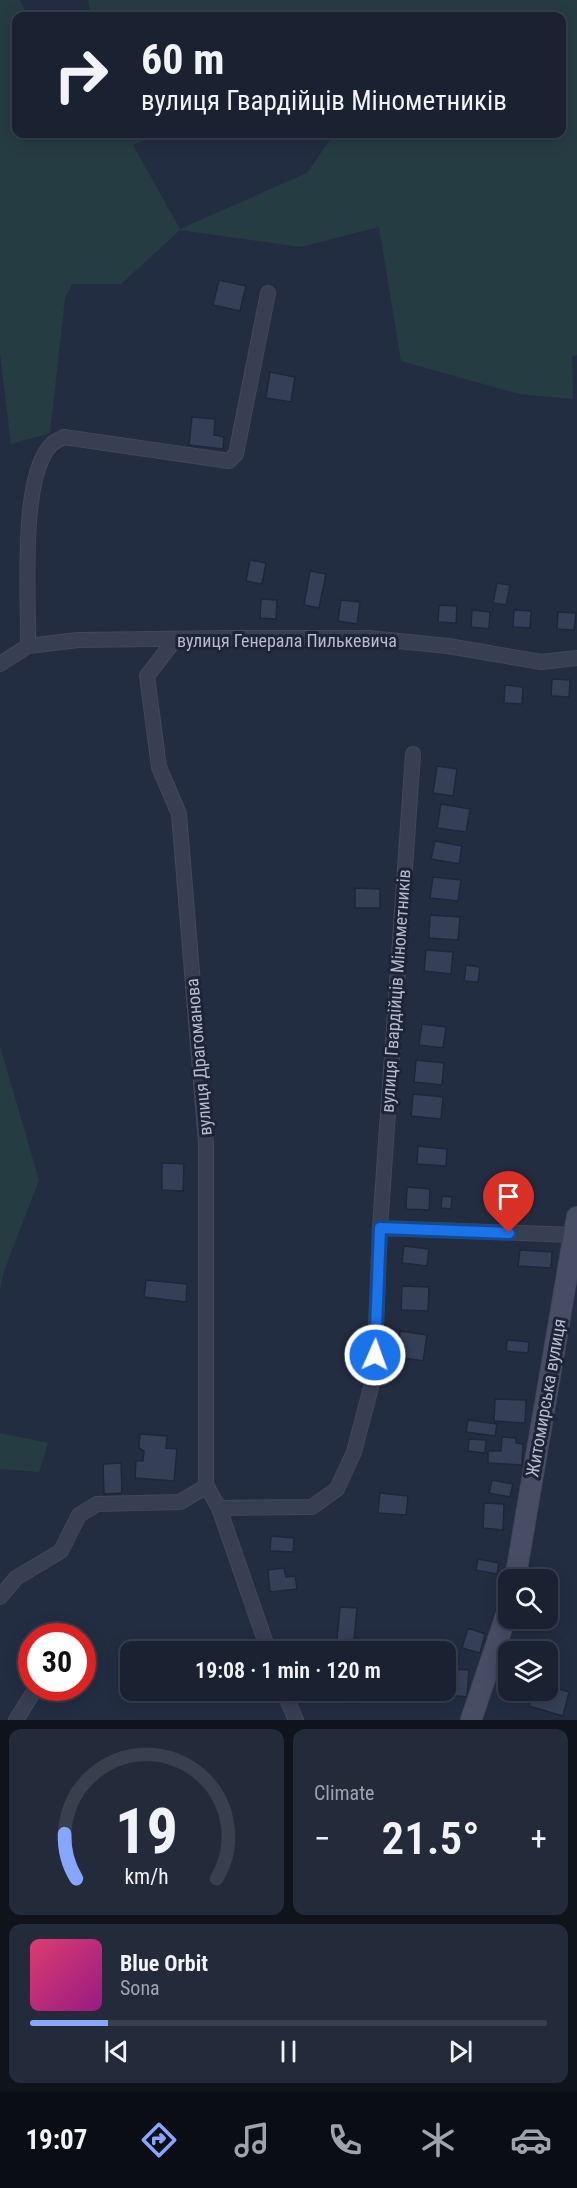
<!DOCTYPE html>
<html lang="en">
<head>
<meta charset="utf-8">
<style>
	:root { --surface:#1a2232; --page:#232a3a; --text:#f1f3f6; --muted:#9fa4ac; --line:#383f4d; --accent:#86a6ff }
	body { margin:0; font-family:"Roboto Condensed",sans-serif; background:var(--page); color:var(--text); height:100vh; display:flex; flex-direction:column; font-size:22px; white-space:nowrap }
	* { box-sizing:border-box; margin:0 }
	p { font-size:20px; color:var(--muted) }
	.icon { flex:none; width:33px; height:33px; fill:none; stroke:currentColor; stroke-width:2; stroke-linecap:round; stroke-linejoin:round }
	.map { position:relative; height:1720px; overflow:hidden }
	.side { display:flex; flex-direction:column; gap:9px; padding:9px; background:#0e131c; flex:1 }
	.side>* { flex:none }
	.banner { position:absolute; left:12px; top:12px; width:554px; height:126px; border-radius:12px; box-shadow:0 3px 15px #0003,0 0 0 2px var(--line); background:#1a2232; color:var(--text); overflow:hidden }
	.buttons { position:absolute; left:498px; top:1569px; display:grid; gap:12px }
	.buttons a { display:grid; place-items:center; width:60px; height:60px; border-radius:12px; background:var(--surface); box-shadow:0 3px 15px #0003,0 0 0 2px var(--line); font-size:30px }
	.speed { position:absolute; left:18px; top:1623px; display:flex; gap:12px; font-size:30px; font-weight:700; text-align:center }
	.speed>* { display:grid; place-content:center; width:78px; height:78px; border-radius:50%; background:var(--surface); box-shadow:0 3px 15px #0003,0 0 0 2px var(--line); line-height:1 }
	.speed .limit { border:9px solid #d22; background:#fff; color:#111 }
	.pin { position:absolute; display:grid; place-items:center; width:51px; height:51px; color:#fff; margin:-62px -26px; border-radius:50% 50% 50% 0; rotate:-45deg; box-shadow:0 0 6px #0007 }
	.pin .icon { rotate:45deg }
	.me { position:absolute; width:66px; margin:-33px; rotate:2deg; stroke-linejoin:round; filter:drop-shadow(0 0 4px #0008) }
	.turn { display:flex; align-items:center; gap:21px; height:126px; padding:0 30px; font-size:27px }
	.turn .icon { width:78px; height:78px; stroke-width:2.5 }
	.turn b { display:block; font-size:42px; line-height:51px }
	.big { font-size:45px; font-weight:600; line-height:1.1 }
	.side .tile { flex:1; display:flex; flex-direction:column; justify-content:center; gap:9px; min-width:0; padding:0 21px; border-radius:12px; background:var(--page) }
	.side .dial { align-items:center; gap:0 }
	.dial svg { height:156px; overflow:visible; fill:none; stroke:var(--line); stroke-width:7; stroke-linecap:round; text-anchor:middle }
	.dial text { fill:var(--text); stroke:none }
	.song { display:flex; align-items:center; gap:18px }
	.cover { width:72px; height:72px; border-radius:9px; background:linear-gradient(135deg,hsl(340 70% 55%),hsl(310 70% 35%)) }
	.played { height:6px; border-radius:3px; background:linear-gradient(90deg,var(--accent) 15%,var(--line) 15%) }
	.keys { display:flex; justify-content:space-around; direction:ltr }
	.heat { display:flex; justify-content:space-between; align-items:center; font-size:33px; direction:ltr }
	.side .tiles { flex:1; display:grid; gap:9px; grid-template-columns:1fr 1fr }
	.tile:last-child { grid-column:span 2 }
	.trip { position:absolute; left:120px; top:1641px; width:336px; height:60px; border-radius:12px; background:var(--surface); box-shadow:0 3px 15px #0003,0 0 0 2px var(--line); font-weight:600; line-height:60px; text-align:center }
	.tabs { display:flex; height:96px; justify-content:space-around; align-items:center; background:#0a0e14; color:var(--muted) }
	.tabs .icon { width:42px; height:42px }
	.tabs .current { color:var(--accent) }
	.tabs b { font-size:27px; color:var(--text) }
	.map>svg:first-child { display:block }
</style>
</head>
<body>
<div class="map">
<svg width="577" height="1720" viewBox="0 0 577 1720">
	<rect width="100%" height="100%" fill="#232d42"/>
	<path fill="#263c43" d="M0,0H20L27,16H16V134H158L133,145L180,229L307,173L334,134H561V16H91L88,0H577V355L572,356L573,399L519,394L401,361L379,227L301,247L180,230L121,284H72L65,298L50,433L11,444L0,354Z
		M0,1046L39,1180L4,1271L0,1290Z
		M0,1433L48,1443L39,1472L0,1469Z"/>
	<path fill="#354058" stroke="#1f2639" stroke-width="1.5" d="M219,280L246,286L240,311L213,305Z
		M270,372L295,377L291,402L266,398Z
		M192,417L215,419L214,435L224,437L223,449L189,445Z
		M250,560L266,563L262,584L246,581Z
		M310,571L326,574L319,608L304,605Z
		M497,583L510,585L506,605L493,603Z
		M261,599L277,600L276,619L260,618Z
		M341,600L360,602L357,624L338,621Z
		M439,605L457,606L456,623L438,622Z
		M472,610L490,612L489,629L471,627Z
		M514,610L531,611L530,628L513,627Z
		M558,612L576,613L574,630L557,629Z
		M552,679L570,680L569,697L551,696Z
		M505,685L523,687L522,704L504,703Z
		M437,766L457,769L453,796L433,793Z
		M441,804L470,809L466,832L437,828Z
		M435,841L462,846L459,864L431,859Z
		M433,877L461,880L458,901L430,898Z
		M355,888L380,889V908H355Z
		M430,915L460,917L458,940L429,938Z
		M426,950L453,952L451,974L424,971Z
		M466,965L480,967L478,982L464,981Z
		M422,1024L446,1027L443,1048L419,1045Z
		M416,1060L444,1063L442,1085L414,1082Z
		M413,1094L443,1097L441,1119L411,1116Z
		M418,1146L447,1149L446,1166L417,1164Z
		M162,1163L184,1164L183,1191L162,1190Z
		M407,1187L430,1189L429,1210L406,1209Z
		M442,1196L452,1197L451,1209L441,1208Z
		M404,1246L429,1249L427,1266L402,1263Z
		M520,1250L552,1252L551,1268L518,1266Z
		M146,1280L187,1284L186,1302L144,1297Z
		M402,1286L429,1287L428,1311L401,1310Z
		M400,1331L427,1335L423,1361L397,1357Z
		M507,1340L529,1342L528,1353L506,1351Z
		M495,1399L526,1400L525,1423L494,1421Z
		M468,1420L497,1424L495,1436L466,1432Z
		M140,1434L167,1436L166,1448L177,1449L174,1481L135,1478L136,1461H143L144,1451L139,1448Z
		M502,1437L516,1438V1443L523,1444L522,1465L488,1463V1451H501Z
		M469,1439L486,1440L485,1453L468,1451Z
		M121,1463L122,1493L104,1494L103,1464Z
		M492,1480L513,1484L510,1497L489,1493Z
		M380,1493L408,1496L406,1515L378,1513Z
		M484,1503L504,1504L503,1530L483,1528Z
		M271,1536L294,1538L293,1552L270,1551Z
		M478,1559L499,1563L497,1574L476,1570Z
		M284,1568L286,1577L295,1576L297,1589L270,1592L268,1570Z
		M340,1607L357,1608L353,1651L336,1649Z
		M468,1628L485,1634L480,1653L462,1648Z
		M451,1669L469,1670L467,1697L449,1695Z
		M548,1686L569,1692L563,1716L529,1706L533,1690H548Z
		M334,1690H355L354,1703L333,1701Z"/>
	<g fill="none" stroke-linecap="round" stroke-linejoin="round">
		<g stroke="#42485b" stroke-width="16">
			<path id="street" d="M174,641L147,676L159,767L179,814L206,1143V1485L219,1508L269,1652
				M28,646C29,600 19,475 52,444C55,441 61,439 64,437L229,461L236,454L268,293
				M0,664L28,646L78,640L228,638H369L448,646L541,662L577,658
				M380,1228L574,1235
				M219,1508L312,1507L337,1489L354,1452L374,1376L380,1228L413,754
				M0,1597L16,1578L61,1551L79,1515L97,1504L180,1502L207,1486
				M283,1690L296,1720
				M16,1720L36,1688"/>
		</g>
		<g stroke="#42485b" stroke-width="22">
			<path id="secondary" d="M515,1580L577,1217
				M471,1720L508,1610"/>
		</g>
		<use href="#street" stroke="#383f52" stroke-width="14"/>
		<use href="#secondary" stroke="#464d65" stroke-width="20"/>
	</g>
	<g fill="none" stroke-linecap="round" stroke-linejoin="round">
		<g stroke="#114b97" stroke-width="15">
			<path id="route" d="M375,1355L380,1228L509,1233"/>
		</g>
		<use href="#route" stroke="#1a73e8" stroke-width="10"/>
	</g>
	<g text-anchor="middle" stroke-width="6" stroke-linejoin="round" paint-order="stroke">
		<g font-size="18" fill="#b5bbcc" stroke="#1d2437">
			<text x="287" y="647">вулиця Генерала Пилькевича</text>
			<text transform="translate(396 991) rotate(-86)" y="6">вулиця Гвардійців Мінометників</text>
			<text transform="translate(199 1057) rotate(-95)" y="6">вулиця Драгоманова</text>
			<text transform="translate(546 1398) rotate(-80)" y="6">Житомирська вулиця</text>
		</g>
	</g>
</svg>
<div class="buttons">
<a><svg class="icon" aria-label="search" viewBox="0 0 24 24"><circle cx="10" cy="10" r="6"/><path d="M15 15l6 6"/></svg></a>
<a><svg class="icon" aria-label="layers" viewBox="0 0 24 24"><path d="M12 4l9 5-9 5-9-5zM3 14l9 5 9-5"/></svg></a>
</div>
<div class="speed"><div class="limit">30</div></div>
<div class="pin" style="left:509px;top:1233px;background:#d93025"><svg class="icon" aria-label="arrive" viewBox="0 0 24 24"><path d="M6 21V4h12l-3 4 3 4H6"/></svg></div>
<svg class="me" style="left:375px;top:1355px" viewBox="-20 -20 40 40"><circle r="17" fill="#1a73e8" stroke="#fff" stroke-width="3"/><path d="M0-11L8 9 0 5-8 9z" fill="#fff"/></svg>
<div class="trip">19:08 · 1 min · 120 m</div>
<div class="banner">
<div class="turn"><svg class="icon" aria-label="right" viewBox="0 0 24 24"><path d="M7 20v-9h11M14 6l5 5-5 5"/></svg><div><b>60 m</b>вулиця Гвардійців Мінометників</div></div>
</div>
</div>
<section class="side">
<div class="tiles">
<div class="tile dial"><svg viewBox="0 0 100 80">
<path d="M14 69A42 42 0 1 1 86 69"/>
<path d="M14 69A42 42 0 0 1 8 46" stroke="#86a6ff"/>
<text x="50" y="56" font-size="32" font-weight="700">19</text>
<text x="50" y="72" font-size="11">km/h</text>
</svg></div>
<div class="tile"><p>Climate</p>
<div class="heat"><a>−</a><b class="big">21.5°</b><a>+</a></div>
</div>
<div class="tile">
<div class="song"><i class="cover"></i><div><b>Blue Orbit</b><p>Sona</p></div></div>
<div class="played"></div>
<div class="keys"><svg class="icon" aria-label="previous" viewBox="0 0 24 24"><path d="M18 5L8 12l10 7zM5 5v14"/></svg><svg class="icon" aria-label="pause" viewBox="0 0 24 24"><path d="M8 5v14M16 5v14"/></svg><svg class="icon" aria-label="next" viewBox="0 0 24 24"><path d="M6 5l10 7-10 7zM19 5v14"/></svg></div>
</div>
</div>
</section>
<nav class="tabs">
<b>19:07</b>
<svg class="icon current" aria-label="directions" viewBox="0 0 24 24"><path d="M12 3l9 9-9 9-9-9zM9 14v-3h6M13 9l2 2-2 2"/></svg>
<svg class="icon" aria-label="music" viewBox="0 0 24 24"><path d="M9 18V5l10-2v13"/><circle cx="6" cy="18" r="3"/><circle cx="16" cy="16" r="3"/></svg>
<svg class="icon" aria-label="phone" viewBox="0 0 24 24"><path d="M5 4h4l2 5-3 2q2 4 5 5l2-3 5 2v4C11 20 4 13 5 4z"/></svg>
<svg class="icon" aria-label="climate" viewBox="0 0 24 24"><path d="M12 3v18M4 7l16 10M4 17L20 7"/></svg>
<svg class="icon" aria-label="car" viewBox="0 0 24 24"><path d="M5 17H2v-5l4-1 3-4h7l3 4 3 1v5h-3M9 17h6M6 11h13"/><circle cx="7" cy="17" r="2"/><circle cx="17" cy="17" r="2"/></svg>
</nav>
</body>
</html>
